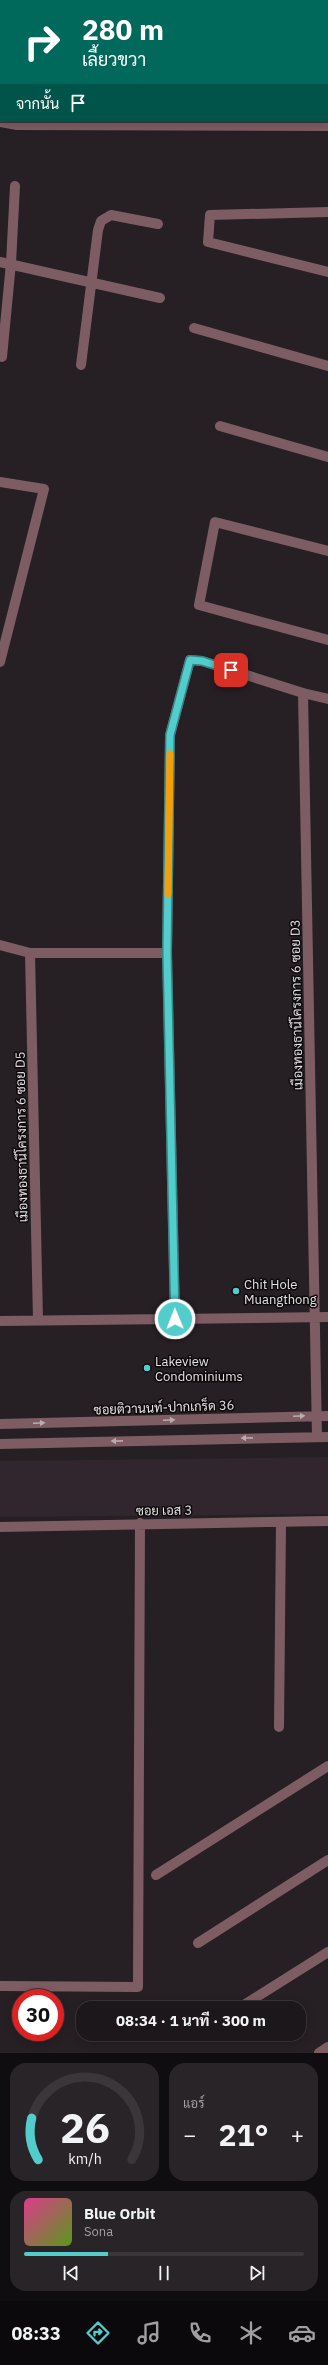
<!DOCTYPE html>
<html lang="th">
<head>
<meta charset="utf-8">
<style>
	:root { --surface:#1c171b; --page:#292428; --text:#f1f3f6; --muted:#a09fa3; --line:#3a363a; --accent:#53cdcb }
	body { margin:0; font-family:"IBM Plex Sans",Sarabun,sans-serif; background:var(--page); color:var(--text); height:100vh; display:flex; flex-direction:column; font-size:15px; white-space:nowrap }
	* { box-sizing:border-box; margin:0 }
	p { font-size:13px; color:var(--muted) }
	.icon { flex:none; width:22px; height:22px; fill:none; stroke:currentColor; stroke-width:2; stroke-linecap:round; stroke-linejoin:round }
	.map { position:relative; height:2053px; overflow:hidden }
	.details { display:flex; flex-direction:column; gap:10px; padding:10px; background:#0f0d0f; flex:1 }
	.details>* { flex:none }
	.banner { position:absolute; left:0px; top:0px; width:328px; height:122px; box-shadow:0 2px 10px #0003,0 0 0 1px var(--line); background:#00695c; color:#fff; overflow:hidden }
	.speed { position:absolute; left:12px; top:1989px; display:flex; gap:8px; font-size:20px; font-weight:700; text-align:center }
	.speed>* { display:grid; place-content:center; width:52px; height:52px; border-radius:50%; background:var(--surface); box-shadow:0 2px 10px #0003,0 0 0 1px var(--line); line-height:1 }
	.speed .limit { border:6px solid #d22; background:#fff; color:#111 }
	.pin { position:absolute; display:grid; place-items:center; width:34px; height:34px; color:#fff; margin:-17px; border-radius:8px; box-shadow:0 2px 6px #0006 }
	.me { position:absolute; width:44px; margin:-22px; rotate:359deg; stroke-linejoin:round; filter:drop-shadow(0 0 3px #0008) }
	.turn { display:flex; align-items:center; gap:14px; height:84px; padding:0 16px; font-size:18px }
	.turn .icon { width:52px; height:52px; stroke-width:2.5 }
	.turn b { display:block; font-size:28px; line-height:34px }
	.then { display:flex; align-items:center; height:38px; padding:0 16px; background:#0003; gap:8px; font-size:15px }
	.big { font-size:30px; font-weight:700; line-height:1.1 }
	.details .card { flex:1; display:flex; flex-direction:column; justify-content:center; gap:6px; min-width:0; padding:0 14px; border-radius:16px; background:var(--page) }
	.details .dial { align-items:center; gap:0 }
	.dial svg { height:104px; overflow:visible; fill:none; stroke:var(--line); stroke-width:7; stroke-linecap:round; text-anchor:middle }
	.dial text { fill:var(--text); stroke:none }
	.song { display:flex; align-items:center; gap:12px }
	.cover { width:48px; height:48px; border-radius:6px; background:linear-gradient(135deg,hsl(330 70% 55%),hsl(90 70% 35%)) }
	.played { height:4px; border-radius:2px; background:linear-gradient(90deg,var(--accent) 30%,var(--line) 30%) }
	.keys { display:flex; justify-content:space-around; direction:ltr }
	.heat { display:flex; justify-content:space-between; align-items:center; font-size:22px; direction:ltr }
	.details .tiles { flex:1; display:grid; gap:10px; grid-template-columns:1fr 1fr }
	.card:last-child { grid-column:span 2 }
	.trip { position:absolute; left:76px; top:2001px; width:230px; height:40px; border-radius:16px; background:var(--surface); box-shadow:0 2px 10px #0003,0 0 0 1px var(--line); font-weight:700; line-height:40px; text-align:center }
	.dock { display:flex; height:64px; justify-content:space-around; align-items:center; background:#0b090b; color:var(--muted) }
	.dock .icon { width:28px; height:28px }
	.dock .active { color:var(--accent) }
	.dock b { font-size:18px; color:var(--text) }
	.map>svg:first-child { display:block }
</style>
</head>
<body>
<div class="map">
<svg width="328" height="2053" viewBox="0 0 328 2053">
	<rect width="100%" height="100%" fill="#261f24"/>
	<path fill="#31252e" d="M328,1457V1514L0,1517V1461Z"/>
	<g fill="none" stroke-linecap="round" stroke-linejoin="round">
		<path stroke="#7d5d63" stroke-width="10" d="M254,1V0
			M0,31H1
			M327,34H328
			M0,122L17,125L328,126
			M328,212L210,215L208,242L328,272
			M0,262L160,298
			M194,328L328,366
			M2,357L11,263L15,186
			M81,365L98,230L101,221L111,215L158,224
			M220,426L328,457
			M0,482L44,489L0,662
			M328,551L215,522L199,605L328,640
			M303,693L317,1437
			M0,945L30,953H167
			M30,953L38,1320
			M175,1319L167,953L170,735L190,660L202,661L303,693L328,699
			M0,1321L328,1317
			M0,1424L328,1416
			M0,1444L328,1437
			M0,1527L328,1521
			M279,1727L281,1522
			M156,1875L328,1766
			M198,1943L328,1860
			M0,1986L138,1987L140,1523
			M239,2008L328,1952
			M319,2053L328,2047"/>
	</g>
	<defs><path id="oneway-solid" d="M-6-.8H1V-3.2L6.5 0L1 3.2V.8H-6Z"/></defs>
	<g fill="#bcacb0">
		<use href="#oneway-solid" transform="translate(299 1416) rotate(-2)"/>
		<use href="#oneway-solid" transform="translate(169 1420) rotate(-2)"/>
		<use href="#oneway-solid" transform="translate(39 1423) rotate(-2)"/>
		<use href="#oneway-solid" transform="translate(247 1438) rotate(179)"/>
		<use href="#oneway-solid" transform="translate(117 1441) rotate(179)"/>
	</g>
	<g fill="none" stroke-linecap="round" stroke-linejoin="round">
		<g stroke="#368584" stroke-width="10">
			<path id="route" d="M175,1319L167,953L170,735L190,660L202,661L231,670"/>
		</g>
		<use href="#route" stroke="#53cdcb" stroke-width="7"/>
		<path stroke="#f59e0b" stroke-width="7" d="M168,894L170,754"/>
	</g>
	<g fill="#53cdcb" stroke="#0d0a0c" stroke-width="1.5">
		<circle cx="236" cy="1291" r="4"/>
		<circle cx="147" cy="1368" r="4"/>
	</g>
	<g text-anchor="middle" stroke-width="3" stroke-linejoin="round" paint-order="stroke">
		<g font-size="13" fill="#e6e1e4" stroke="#0d0a0c">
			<text transform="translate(296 1005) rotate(-91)" y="5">เมืองทองธานีโครงการ 6 ซอย D3</text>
			<text transform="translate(21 1137) rotate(-91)" y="5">เมืองทองธานีโครงการ 6 ซอย D5</text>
			<text transform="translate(164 1407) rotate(-2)" y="5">ซอยติวานนท์-ปากเกร็ด 36</text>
			<text transform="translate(164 1510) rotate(-1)" y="5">ซอย เอส 3</text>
		</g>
		<g font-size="13" fill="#e6e1e4" stroke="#0d0a0c" text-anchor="start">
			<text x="244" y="1289">Chit Hole<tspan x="244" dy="15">Muangthong</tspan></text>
			<text x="155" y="1366">Lakeview<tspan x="155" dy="15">Condominiums</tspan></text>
		</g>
	</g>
</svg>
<div class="speed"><div class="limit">30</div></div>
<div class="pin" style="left:231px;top:670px;background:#d93025"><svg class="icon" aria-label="arrive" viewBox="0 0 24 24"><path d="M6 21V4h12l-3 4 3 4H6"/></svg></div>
<svg class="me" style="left:175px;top:1319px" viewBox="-20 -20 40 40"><circle r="17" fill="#53cdcb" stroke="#fff" stroke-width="3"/><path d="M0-11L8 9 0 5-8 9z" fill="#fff"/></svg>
<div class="trip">08:34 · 1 นาที · 300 m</div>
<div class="banner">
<div class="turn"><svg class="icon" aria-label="right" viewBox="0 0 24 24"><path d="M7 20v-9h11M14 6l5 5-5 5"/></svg><div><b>280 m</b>เลี้ยวขวา</div></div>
<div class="then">จากนั้น<svg class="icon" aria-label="arrive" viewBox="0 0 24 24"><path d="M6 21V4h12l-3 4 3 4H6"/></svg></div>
</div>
</div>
<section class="details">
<div class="tiles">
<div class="card dial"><svg viewBox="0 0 100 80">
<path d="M14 69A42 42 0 1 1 86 69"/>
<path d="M14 69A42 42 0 0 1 9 37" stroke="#53cdcb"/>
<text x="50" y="56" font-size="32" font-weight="700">26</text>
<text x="50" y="72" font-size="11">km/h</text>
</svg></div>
<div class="card"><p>แอร์</p>
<div class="heat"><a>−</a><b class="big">21°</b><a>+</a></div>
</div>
<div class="card">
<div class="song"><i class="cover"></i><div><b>Blue Orbit</b><p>Sona</p></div></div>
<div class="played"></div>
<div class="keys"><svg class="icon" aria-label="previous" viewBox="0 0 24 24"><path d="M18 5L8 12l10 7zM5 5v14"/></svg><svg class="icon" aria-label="pause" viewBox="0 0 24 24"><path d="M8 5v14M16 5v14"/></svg><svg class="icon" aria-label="next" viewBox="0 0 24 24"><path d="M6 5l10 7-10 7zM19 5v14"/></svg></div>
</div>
</div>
</section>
<nav class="dock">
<b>08:33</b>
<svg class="icon active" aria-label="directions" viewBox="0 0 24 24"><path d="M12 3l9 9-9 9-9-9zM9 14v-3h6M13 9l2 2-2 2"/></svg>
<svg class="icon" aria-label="music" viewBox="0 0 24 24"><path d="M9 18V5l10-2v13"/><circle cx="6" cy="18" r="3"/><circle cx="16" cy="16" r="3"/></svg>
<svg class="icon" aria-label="phone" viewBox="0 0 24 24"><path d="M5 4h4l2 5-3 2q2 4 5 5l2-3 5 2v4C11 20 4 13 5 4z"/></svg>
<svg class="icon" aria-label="climate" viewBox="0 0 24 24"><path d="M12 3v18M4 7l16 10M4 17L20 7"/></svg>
<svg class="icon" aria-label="car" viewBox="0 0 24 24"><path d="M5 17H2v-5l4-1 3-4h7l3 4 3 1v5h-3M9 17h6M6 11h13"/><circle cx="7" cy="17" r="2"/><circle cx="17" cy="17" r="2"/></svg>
</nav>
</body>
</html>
